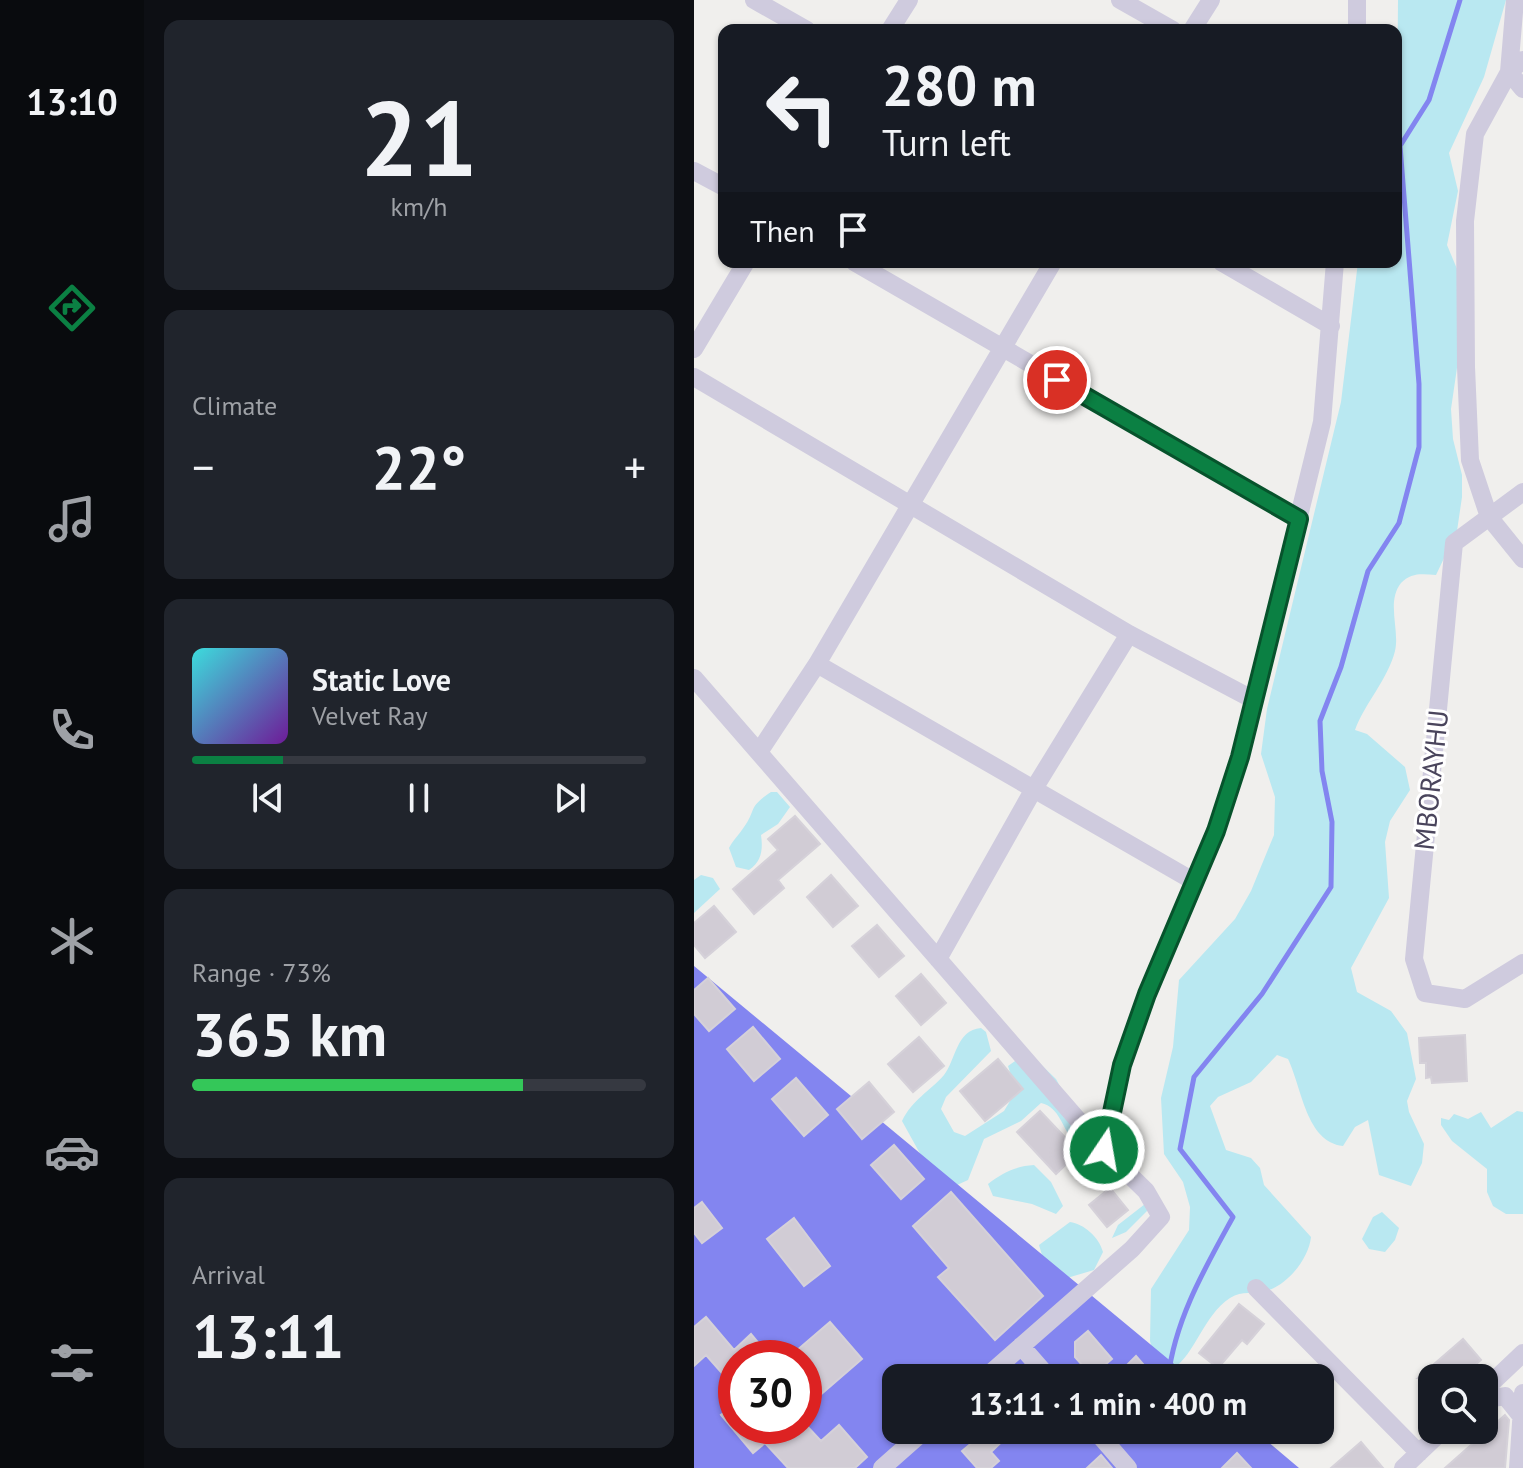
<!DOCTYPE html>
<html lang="en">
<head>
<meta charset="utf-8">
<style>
	:root { --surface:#171b24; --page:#20242c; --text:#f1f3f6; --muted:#9ea1a6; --line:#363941; --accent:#0b8043 }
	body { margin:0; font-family:"PT Sans",sans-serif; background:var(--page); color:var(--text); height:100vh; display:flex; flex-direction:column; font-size:30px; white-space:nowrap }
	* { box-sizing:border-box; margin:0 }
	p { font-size:26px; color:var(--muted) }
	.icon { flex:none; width:44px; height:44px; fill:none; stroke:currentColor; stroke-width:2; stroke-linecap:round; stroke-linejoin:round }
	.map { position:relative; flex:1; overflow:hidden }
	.side { display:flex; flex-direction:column; gap:20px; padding:20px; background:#0d0f14; width:550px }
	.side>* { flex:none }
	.top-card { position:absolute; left:24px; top:24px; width:684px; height:244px; border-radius:16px; box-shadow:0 2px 6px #0004; background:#171b24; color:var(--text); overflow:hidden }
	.buttons { position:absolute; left:724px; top:1364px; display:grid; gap:16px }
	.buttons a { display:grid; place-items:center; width:80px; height:80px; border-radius:16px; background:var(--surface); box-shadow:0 2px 6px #0004; font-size:40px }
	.speed { position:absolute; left:24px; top:1340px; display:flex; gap:16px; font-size:40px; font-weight:700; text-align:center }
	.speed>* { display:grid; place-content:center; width:104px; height:104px; border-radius:50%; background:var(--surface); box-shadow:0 2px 6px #0004; line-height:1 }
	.speed .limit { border:12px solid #d22; background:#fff; color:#111 }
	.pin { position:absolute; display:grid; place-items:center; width:68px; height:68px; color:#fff; margin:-34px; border:4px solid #fff; border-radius:50%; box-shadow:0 2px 8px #0007 }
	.me { position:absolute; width:88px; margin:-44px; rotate:12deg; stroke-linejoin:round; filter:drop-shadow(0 0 6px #0008) }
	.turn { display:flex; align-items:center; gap:28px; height:168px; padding:0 32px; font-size:36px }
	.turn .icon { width:104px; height:104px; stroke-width:2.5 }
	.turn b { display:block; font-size:56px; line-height:68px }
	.then { display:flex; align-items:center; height:76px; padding:0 32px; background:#0003; gap:16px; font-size:30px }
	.big { font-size:60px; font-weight:700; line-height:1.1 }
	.side .card { flex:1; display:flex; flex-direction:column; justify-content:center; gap:12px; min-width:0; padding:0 28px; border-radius:16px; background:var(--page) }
	.side .dial { align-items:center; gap:0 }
	.dial b { font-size:104px; line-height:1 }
	.song { display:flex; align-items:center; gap:24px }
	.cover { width:96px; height:96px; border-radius:12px; background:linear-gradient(135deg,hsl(180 70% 55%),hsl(280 70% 35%)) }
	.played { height:8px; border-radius:4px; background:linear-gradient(90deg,var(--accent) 20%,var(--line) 20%) }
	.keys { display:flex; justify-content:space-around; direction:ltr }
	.heat { display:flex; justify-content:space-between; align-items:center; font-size:44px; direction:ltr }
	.charge { height:12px; border-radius:6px; background:linear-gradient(90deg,#34c759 73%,var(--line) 0) }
	.trip { position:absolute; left:188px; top:1364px; width:452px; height:80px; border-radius:16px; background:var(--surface); box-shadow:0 2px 6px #0004; font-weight:700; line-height:80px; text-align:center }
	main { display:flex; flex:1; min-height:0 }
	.dock { display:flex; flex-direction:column; width:144px; justify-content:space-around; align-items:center; background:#090b0e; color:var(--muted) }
	.dock .icon { width:56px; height:56px }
	.dock .on { color:var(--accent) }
	.dock b { font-size:36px; color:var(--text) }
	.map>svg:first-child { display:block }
</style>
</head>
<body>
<main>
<nav class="dock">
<b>13:10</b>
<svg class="icon on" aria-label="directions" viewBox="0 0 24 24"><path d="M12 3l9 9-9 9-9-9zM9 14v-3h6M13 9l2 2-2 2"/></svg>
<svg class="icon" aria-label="music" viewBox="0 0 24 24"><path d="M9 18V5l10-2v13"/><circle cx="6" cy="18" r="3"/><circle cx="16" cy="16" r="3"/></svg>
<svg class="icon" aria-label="phone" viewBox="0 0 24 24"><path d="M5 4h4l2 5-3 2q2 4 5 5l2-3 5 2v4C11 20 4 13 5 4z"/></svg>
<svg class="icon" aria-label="climate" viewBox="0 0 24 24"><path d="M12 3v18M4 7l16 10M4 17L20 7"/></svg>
<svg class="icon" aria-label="car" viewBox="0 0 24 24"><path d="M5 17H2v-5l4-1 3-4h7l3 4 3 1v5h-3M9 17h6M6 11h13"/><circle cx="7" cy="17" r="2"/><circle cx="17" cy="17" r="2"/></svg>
<svg class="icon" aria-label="filters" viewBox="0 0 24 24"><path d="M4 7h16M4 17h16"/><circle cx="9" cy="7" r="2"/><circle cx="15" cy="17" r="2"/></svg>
</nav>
<section class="side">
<div class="card dial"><b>21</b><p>km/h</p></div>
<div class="card"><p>Climate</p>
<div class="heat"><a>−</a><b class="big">22°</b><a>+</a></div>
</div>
<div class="card">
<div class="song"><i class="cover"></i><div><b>Static Love</b><p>Velvet Ray</p></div></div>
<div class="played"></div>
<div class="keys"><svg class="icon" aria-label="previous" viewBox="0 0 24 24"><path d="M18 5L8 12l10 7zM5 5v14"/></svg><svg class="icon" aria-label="pause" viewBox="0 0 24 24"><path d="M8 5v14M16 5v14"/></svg><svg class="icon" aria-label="next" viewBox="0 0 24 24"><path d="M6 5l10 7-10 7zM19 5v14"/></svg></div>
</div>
<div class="card"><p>Range · 73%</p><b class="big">365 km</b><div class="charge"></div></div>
<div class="card"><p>Arrival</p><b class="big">13:11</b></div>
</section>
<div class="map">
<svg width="829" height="1468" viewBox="0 0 829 1468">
	<rect width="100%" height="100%" fill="#f0efed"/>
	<path fill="#b9e8f1" d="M704,0H812L790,77L755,153L764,191L753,245L766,276L764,361L757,409L759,439L768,475V497L763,531L742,575C729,574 717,572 707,583C692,602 706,630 701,651C694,679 671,703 661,730L673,734L711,767L716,790L696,821L691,842L695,898L657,968L663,992L697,1011L713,1033L722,1079L713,1101L715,1112L730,1144L728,1163L717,1186L685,1175L674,1120L661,1127L649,1146C612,1142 608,1088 594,1059L583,1055L557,1082L524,1097L516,1106L532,1150L557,1158L566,1168L570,1185L617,1237C615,1258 594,1285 572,1291C559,1295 549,1290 536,1298C509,1316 502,1353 479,1369L459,1352L456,1341L457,1289L495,1230L496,1207L489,1182L470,1154L467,1098L479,1047L485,980L541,919L557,891L580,835L581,797L567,754L573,709L647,402L664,262H702Z
		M77,792H83L96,807L84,824L67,835C69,849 68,861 55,870L42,867L35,848C39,840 45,835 50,827C63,809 53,808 77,792Z
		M7,875L19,878L26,889L0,913V880Z
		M287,1028L292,1032L297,1051L252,1097L247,1109L260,1132L271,1136L310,1111L322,1091L314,1066L334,1052L362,1079L394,1139L380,1141C368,1129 366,1107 347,1103L327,1121L290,1139L274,1180L263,1185L234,1168L208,1121C218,1100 236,1091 250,1075C262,1060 262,1030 287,1028Z
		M823,1111L829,1112V1214H812L799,1206L793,1192V1169L758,1141L747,1125V1118L755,1120L760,1114L774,1119L787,1112L797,1128Z
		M340,1165L357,1182L369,1206L362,1214L338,1204L299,1196L294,1184C308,1173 322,1166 340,1165Z
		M451,1204L455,1209L432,1232L418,1238L424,1225Z
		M688,1212L705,1228L701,1240L691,1252L675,1249L668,1239L679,1217Z
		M376,1222C390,1224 405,1237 409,1252L400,1270L373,1278L351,1265L345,1245Z"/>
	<path fill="#8385f0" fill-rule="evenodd" d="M0,966L497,1378H202V1430H560L605,1468H0ZM42,1358H110V1426H42Z"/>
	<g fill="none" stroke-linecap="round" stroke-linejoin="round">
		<path stroke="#8385f0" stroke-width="5" d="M474,1378C481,1319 511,1268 539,1217L486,1149L500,1077L568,994L637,887L638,822L628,771L626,721L647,667L674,571L705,523L725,447V384L706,146L735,100L766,0"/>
	</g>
	<path fill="#d1ccd5" stroke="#d5d1d9" stroke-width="2" d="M101,816L126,844L84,880L90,888L60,914L39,889L84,850L74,839Z
		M137,875L164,906L139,927L113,897Z
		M20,906L42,932L11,958L0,945V923Z
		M183,925L210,956L185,977L158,946Z
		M227,974L252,1003L227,1025L202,996Z
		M14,978L41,1009L15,1031L0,1014V990Z
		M59,1027L86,1059L60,1081L33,1049Z
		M771,1035L773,1081L738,1083L737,1077L732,1078V1063H726L725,1038Z
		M225,1037L250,1066L219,1092L194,1064Z
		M304,1059L329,1089L291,1121L266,1091Z
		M102,1078L134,1115L110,1136L78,1099Z
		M175,1082L200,1112L168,1139L143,1109Z
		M346,1111L385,1152L362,1174L323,1132Z
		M200,1145L230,1179L207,1199L177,1165Z
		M416,1188L434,1210L413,1227L395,1205Z
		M257,1192L349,1296L301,1340L244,1277L255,1268L219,1226Z
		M8,1202L28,1228L8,1243L0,1233V1208Z
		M100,1218L136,1266L110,1286L73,1239Z
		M545,1304L570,1324L553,1344L548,1340L524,1368L505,1353Z
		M12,1317L40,1350L57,1334L77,1358H42V1389L12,1355L0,1366V1327Z
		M136,1322L168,1359L110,1409V1358H94Z
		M394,1331L418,1359L398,1376L381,1357V1342Z
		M769,1339L787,1360L766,1378H724Z
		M442,1356L461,1378H444L433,1365Z
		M42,1403V1426H113L127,1441L145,1425L173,1457L161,1468H94L71,1443L59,1453L27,1415Z
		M811,1415L815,1420L811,1468H751Z
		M293,1430H320L297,1452L305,1461L297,1468H283L268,1451Z
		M667,1442L689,1468H637Z
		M543,1453L557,1468H528Z
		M407,1455L418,1468H393Z"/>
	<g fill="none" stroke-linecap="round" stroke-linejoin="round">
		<path stroke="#cfcbde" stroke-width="18" d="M60,0L113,30
			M426,0L479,30
			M663,0V30
			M821,0L815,72L781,134L771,221L772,367L776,460L795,517L829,559
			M196,30L215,0
			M498,30L517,0
			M829,60L815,72L829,89
			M0,171L30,187
			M160,262L605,519
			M527,262L637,326
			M0,349L52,262
			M0,377L435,634L558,699
			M829,492L760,543L720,959L731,993L771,999L829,963
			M123,664L501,882
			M0,678L410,1150L452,1191L467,1217L438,1249L291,1378
			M65,752L123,664L359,262
			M244,959L341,787L435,634
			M410,1150L428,1065L453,994L522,831L546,757L628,422L641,262
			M562,1288L725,1453
			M327,1346L355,1378
			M790,1390L829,1353
			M790,1400L811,1396L827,1416
			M401,1430L434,1468
			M188,1468L231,1430
			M709,1468L749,1430
			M824,1468L829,1393"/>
	</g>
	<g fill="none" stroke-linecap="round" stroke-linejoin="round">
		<g stroke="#07532c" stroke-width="20">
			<path id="route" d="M363,380L605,519L546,757L522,831L453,994L428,1065L410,1150"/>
		</g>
		<use href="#route" stroke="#0b8043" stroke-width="14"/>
	</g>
	<g text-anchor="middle" stroke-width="6" stroke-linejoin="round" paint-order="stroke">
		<g font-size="28" fill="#4a455c" stroke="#fff">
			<text transform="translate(737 780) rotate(-84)" y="10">MBORAYHU</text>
		</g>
	</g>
</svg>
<div class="buttons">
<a><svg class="icon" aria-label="search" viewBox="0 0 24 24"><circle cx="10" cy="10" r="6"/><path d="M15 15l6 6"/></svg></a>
</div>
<div class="speed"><div class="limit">30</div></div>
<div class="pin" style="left:363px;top:380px;background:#d93025"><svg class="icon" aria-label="arrive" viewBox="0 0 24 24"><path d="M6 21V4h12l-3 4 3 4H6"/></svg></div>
<svg class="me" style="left:410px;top:1150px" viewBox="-20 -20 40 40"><circle r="17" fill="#0b8043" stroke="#fff" stroke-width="3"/><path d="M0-11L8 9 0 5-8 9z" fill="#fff"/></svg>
<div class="trip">13:11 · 1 min · 400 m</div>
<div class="top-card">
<div class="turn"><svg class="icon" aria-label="left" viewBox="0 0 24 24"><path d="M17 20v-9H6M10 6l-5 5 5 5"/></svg><div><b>280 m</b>Turn left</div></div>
<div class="then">Then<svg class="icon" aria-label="arrive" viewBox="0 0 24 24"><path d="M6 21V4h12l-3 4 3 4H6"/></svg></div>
</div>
</div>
</main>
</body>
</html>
